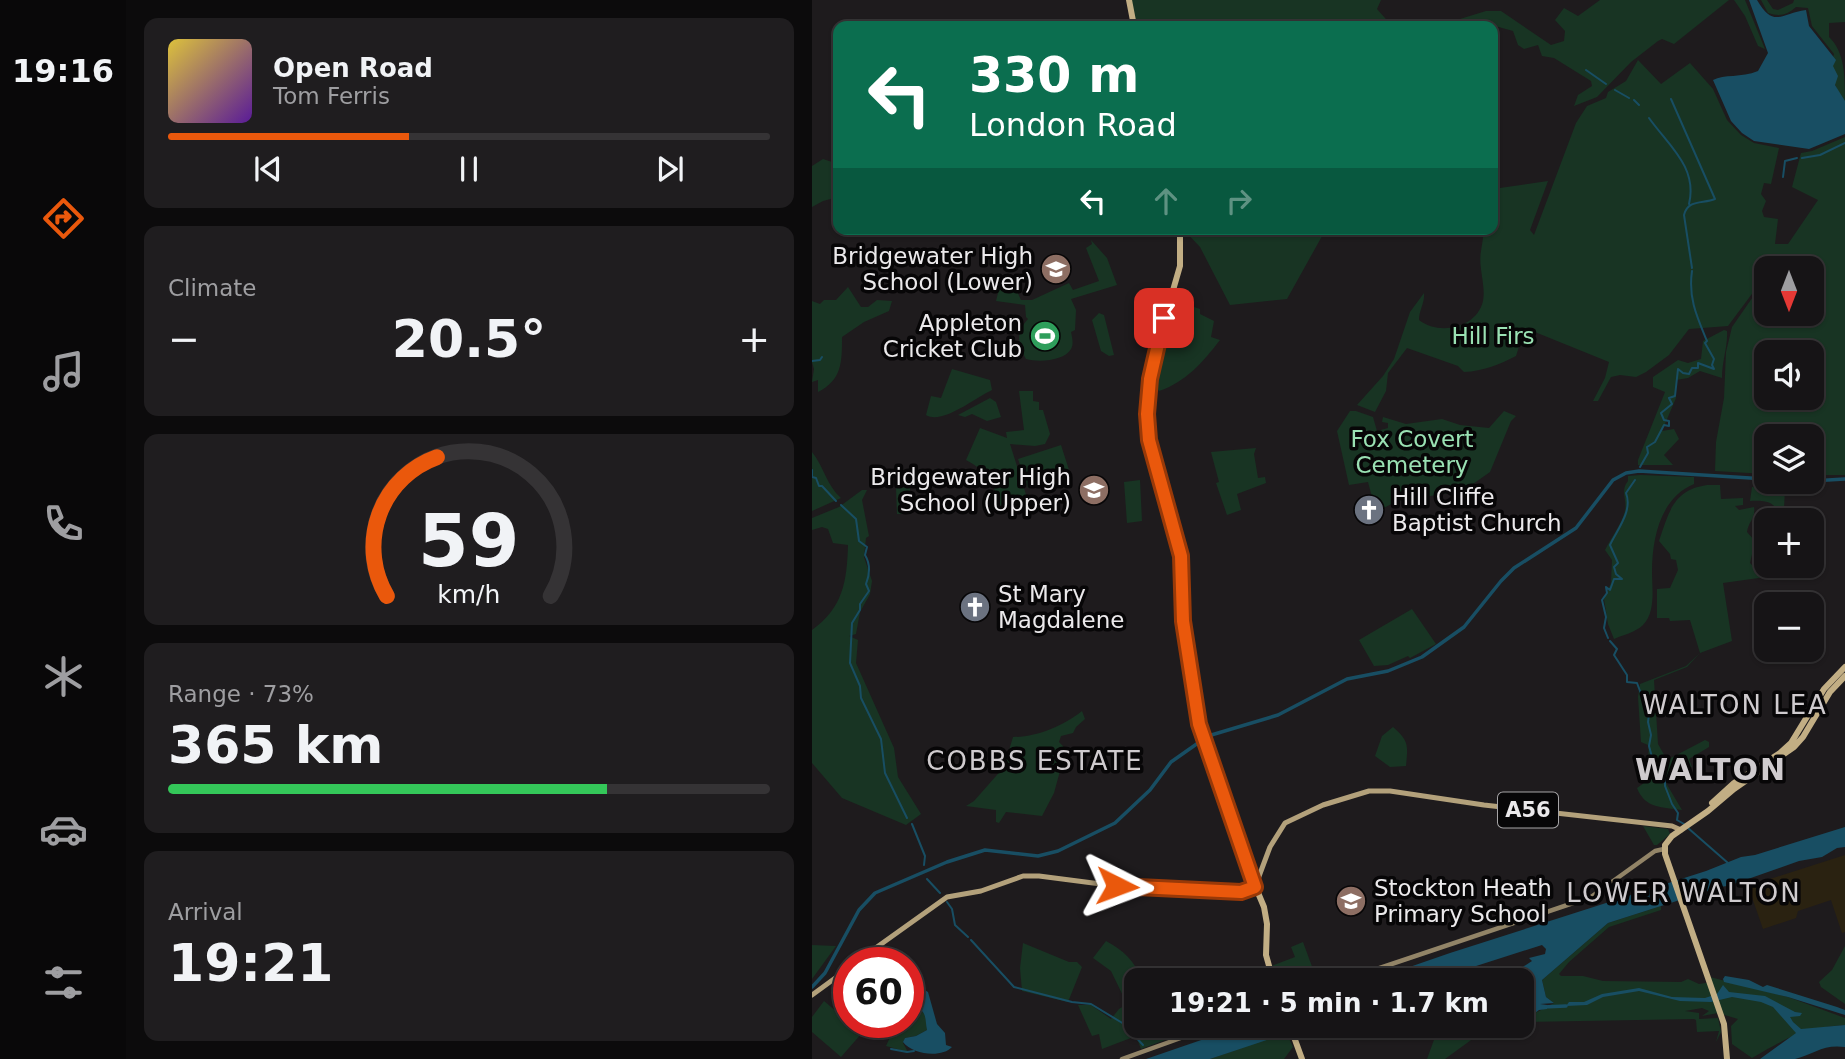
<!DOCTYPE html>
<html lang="en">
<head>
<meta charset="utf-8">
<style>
	:root { --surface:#161416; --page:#1f1d1f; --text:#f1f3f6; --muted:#9e9ea1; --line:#353335; --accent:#ea580c }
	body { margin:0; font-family:"DejaVu Sans",sans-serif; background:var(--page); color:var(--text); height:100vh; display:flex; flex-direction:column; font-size:26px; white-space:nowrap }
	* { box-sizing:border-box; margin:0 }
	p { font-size:23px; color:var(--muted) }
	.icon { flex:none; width:38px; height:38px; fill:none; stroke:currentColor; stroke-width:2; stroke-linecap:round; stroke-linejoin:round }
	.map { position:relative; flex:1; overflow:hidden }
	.panel { display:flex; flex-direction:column; gap:18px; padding:18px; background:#0c0b0c; width:686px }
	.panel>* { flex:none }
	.hud { position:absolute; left:21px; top:21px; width:665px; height:214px; border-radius:14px; box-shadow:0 2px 5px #0004,0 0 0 2px var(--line); background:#0b6e4f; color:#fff; overflow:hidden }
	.needle { width:46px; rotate:180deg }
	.fabs { position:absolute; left:942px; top:256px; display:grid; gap:14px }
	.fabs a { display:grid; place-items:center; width:70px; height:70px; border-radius:14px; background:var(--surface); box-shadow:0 2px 5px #0004,0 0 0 2px var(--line); font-size:35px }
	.speed { position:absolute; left:21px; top:947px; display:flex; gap:14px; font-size:35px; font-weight:700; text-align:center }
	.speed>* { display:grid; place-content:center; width:91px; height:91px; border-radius:50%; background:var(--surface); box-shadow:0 2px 5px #0004,0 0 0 2px var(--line); line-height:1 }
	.speed .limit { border:10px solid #d22; background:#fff; color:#111 }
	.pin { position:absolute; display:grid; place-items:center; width:60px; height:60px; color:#fff; margin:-30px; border-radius:14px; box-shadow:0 4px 10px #0006 }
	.me { position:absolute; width:77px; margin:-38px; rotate:93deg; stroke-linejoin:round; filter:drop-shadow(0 0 5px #0008) }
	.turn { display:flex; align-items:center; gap:24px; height:147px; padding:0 21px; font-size:32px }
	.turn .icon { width:91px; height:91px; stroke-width:2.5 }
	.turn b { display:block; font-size:49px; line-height:60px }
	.lanes { display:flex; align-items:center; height:66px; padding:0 21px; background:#0003; justify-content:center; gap:35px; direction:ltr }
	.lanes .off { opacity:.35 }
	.big { font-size:52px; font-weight:600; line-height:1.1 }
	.panel .card { flex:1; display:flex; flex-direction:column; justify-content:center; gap:10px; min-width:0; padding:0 24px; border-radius:14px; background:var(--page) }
	.panel .dial { align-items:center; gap:0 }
	.dial svg { height:182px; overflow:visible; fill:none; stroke:var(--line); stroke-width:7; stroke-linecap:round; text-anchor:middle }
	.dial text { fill:var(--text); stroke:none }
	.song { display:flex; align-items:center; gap:21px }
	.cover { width:84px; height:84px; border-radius:10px; background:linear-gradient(135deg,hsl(50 70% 55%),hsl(270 70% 35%)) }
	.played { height:7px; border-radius:4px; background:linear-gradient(90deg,var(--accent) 40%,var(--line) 40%) }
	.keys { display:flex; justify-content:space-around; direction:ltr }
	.heat { display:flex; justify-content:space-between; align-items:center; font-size:38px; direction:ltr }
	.charge { height:10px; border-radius:5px; background:linear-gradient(90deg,#34c759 73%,var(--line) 0) }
	.trip { position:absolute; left:312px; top:968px; width:410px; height:70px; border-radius:14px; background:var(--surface); box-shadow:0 2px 5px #0004,0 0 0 2px var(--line); font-weight:600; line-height:70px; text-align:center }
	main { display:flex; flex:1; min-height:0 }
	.tabs { display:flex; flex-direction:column; width:126px; justify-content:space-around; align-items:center; background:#090809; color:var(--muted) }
	.tabs .icon { width:49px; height:49px }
	.tabs .on { color:var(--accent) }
	.tabs b { font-size:32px; color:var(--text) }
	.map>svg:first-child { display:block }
</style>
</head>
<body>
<main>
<nav class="tabs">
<b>19:16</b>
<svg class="icon on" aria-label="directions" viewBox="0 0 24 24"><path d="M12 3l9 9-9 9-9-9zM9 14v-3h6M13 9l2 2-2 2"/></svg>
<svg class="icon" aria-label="music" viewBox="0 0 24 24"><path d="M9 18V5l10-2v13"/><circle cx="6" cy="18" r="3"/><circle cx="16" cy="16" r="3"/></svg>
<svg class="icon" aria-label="phone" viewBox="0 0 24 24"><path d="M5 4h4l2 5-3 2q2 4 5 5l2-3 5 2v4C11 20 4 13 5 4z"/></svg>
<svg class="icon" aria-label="climate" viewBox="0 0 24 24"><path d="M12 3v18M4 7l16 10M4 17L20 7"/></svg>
<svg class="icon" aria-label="car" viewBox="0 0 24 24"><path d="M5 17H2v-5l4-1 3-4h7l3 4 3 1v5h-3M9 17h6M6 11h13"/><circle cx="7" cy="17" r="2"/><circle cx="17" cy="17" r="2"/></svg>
<svg class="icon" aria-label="filters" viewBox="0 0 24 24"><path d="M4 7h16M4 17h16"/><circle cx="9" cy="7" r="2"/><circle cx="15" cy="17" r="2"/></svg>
</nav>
<section class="panel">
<div class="card">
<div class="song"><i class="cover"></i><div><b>Open Road</b><p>Tom Ferris</p></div></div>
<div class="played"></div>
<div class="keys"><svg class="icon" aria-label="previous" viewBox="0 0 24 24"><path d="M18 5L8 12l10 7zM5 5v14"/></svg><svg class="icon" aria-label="pause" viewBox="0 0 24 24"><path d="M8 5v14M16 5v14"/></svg><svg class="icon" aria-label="next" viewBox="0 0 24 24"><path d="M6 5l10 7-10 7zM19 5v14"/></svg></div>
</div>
<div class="card"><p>Climate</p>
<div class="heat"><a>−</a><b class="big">20.5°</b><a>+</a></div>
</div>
<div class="card dial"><svg viewBox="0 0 100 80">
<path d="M14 69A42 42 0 1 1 86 69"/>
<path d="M14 69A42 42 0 0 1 36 8" stroke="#ea580c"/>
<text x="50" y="56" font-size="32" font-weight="700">59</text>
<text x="50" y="72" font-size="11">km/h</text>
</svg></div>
<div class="card"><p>Range · 73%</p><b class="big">365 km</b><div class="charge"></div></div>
<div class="card"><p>Arrival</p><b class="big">19:21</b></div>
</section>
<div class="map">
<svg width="1033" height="1059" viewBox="0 0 1033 1059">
	<rect width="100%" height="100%" fill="#1e1b1d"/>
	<path fill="#2a2211" d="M1033,855V932L1030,933L1019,900L986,911L984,918L951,929L936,886Z"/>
	<path fill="#183423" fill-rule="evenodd" d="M317,0H569L565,9L580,26H322Z
		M788,0H917L862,44L850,39L846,41L819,62L785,97L762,106L766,95L780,86L779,81L742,58L730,56L726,45L712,49L706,45L701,31L669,22L657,25L648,19L674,11H689L739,45L752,41L753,31L743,20L752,8L766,16Z
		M922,0H933L953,49L946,46L933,16Z
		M949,0H955L961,9L966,10L981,3L982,0H1033V22L1017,23V37C1033,52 1033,77 1033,102C1022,90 1017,69 1022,54L1000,26L996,8L984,7C975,15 968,17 956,13Z
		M826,60L849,84L878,63L901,89L915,120L929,135L942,143L967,148L959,184L952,183L949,194L954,201L950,211L952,217L966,219L963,244H976L1006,200L980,187L989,153L1000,151L1033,137V475H999V436H954V474L903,471L904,442L912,398L914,352L920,327L954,278V313H999V268H960L961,255L958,268H954V275L916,326L877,329L857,355L834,372L824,377L808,375L799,377L786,401H781L793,378L797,362L713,328L704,356C686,365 672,371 652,372L646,366L595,348L576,373L574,391L563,412L545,405L571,376L582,359L598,312L612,293C613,303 607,310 607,320C627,336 665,328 671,301C674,285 666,268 669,251C670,243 672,237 671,229H681V189L736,181L718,230L722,235L764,123L775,106L794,98L796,92L814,81ZM954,352H999V397H954Z
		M11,159L26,164V197L11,201L0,207V166Z
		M371,229H514L475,299L418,305L388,247Z
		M279,240L295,258L305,285L259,299L264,310L263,330L259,332C260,337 262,344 259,349C253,360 229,363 214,359C205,344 204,332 216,319L214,317L213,305L184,301L186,293L184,287L193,285L203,287L209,300H220L257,283L261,290L287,281L274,248L280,244Z
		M36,287L49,307H56L65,300L80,301L77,311L52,322L30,337C30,362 30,380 6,392V380L0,382L2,369L0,362V301L8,304L12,300H24Z
		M364,301L388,309V314L402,321L399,337L408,340C391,362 374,382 347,391L341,383L346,358H350Z
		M287,313L292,315L302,355L297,356L289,351L280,320Z
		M912,330L915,331C916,346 910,361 910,378L888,371L876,378L864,380V398L850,431L862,429L867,439L852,455L861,465H826V460L853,392L841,387V377L866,360L876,363L889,359L891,341Z
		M140,369L178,380L180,390C163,398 130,425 114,415L119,396L129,398Z
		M207,391H221V401L227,402V410H231L238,434L233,444L223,446L198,444L217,504L189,512C185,489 177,472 154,460L168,428L195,438L194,432L212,430Z
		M178,398L184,402L189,417L175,421L160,414L153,417L146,415Z
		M538,411H544L561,417L565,431L576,428V423L570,422L571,417L594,424L630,419L648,425L677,428L692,411L704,416L699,421L678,472L651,491L585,501L568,510L566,502L557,504L560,497L556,482L537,485L525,431Z
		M249,445L258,473L216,488L206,459Z
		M444,448L442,454L446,478L453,477L454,483L425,494L429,510L415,515L404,483L407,482L399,452Z
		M0,452C12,467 15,486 29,498L0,511Z
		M829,475L882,477V484C848,498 840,539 840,572C840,588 844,612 831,625C824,632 811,635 802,639L796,624L792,599L799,583L800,560L793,550C799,538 808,526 812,514C817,502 807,492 816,481V476Z
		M328,480L330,521L315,523L312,482Z
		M895,485H908L909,499L931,498V505L923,506L927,510L942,507C944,518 936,522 935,532L943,541L938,563L945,570L954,571L973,565H999V520H970C964,502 956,500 938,501L940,487L973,489L972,508L997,509L1006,537L1011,569L911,583L920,641L888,653L875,667L842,680L846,744L855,760L893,740L897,742V747L877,759L880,767L861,769L854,783L870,810C851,807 833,809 825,788L832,783L830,778L833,776L827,768C835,761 838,756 836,745L829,742L826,697L828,684L874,666L888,653L878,620L858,621L857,618H845V589L858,588L866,570L864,560L859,559L858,554L847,541C857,512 861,490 895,485Z
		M98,487L99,514H85L84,488Z
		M50,490H55L50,500L57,536L54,538L52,557L60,581L58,594L48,612L44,634L37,636L46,640L44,663L82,748L86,777L109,814L94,825L30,798L0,763V630C31,608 35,581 36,545L21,543L16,529L10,527L0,530V518L27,507Z
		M600,609L624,644L598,658L596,656L576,665L562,666L547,640Z
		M270,711L273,719L264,727L261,733L249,736L247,742L254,749L242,793L230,816L194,812L187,823L184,822V810L154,806L162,801L192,767L201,737C225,737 251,726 270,711Z
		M581,727C597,741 596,745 594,766L578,767L563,756L570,736Z
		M831,826L856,829L858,834L845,845H842Z
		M849,906V910L797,927L757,962L747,974L749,976H771L791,981L869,982L876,979L887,984L900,982L898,977L976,997L1033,1018V1025C990,1028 977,1037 940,1058L920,1044L919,1026L926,1019L906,1013L890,1016L897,1011L890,1008L873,1011L887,1013V1019L906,1018L909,1032L904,1042L907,1031L885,1032L884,1020L882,1019L709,1022V1013H723C730,1010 734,1007 742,1003L734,997L730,980L796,923Z
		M294,941C311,950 323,961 330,980H324V1026H347L353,1040L329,1049L324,1036L290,1049L287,1034L280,1036L266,1005H279L299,1019L307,1009L315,1004L299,971L281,958Z
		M491,942L502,972L491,976L492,980H462L457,967L483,957L479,947Z
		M211,943L257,962H265L270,967L256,1002L210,991L208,968Z
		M0,945L24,946L0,979Z
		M1033,946V1004L1009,987L1007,982L1020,970Z
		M12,1001L50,1033L29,1057L0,1032V1017Z
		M107,1009L114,1015L115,1030L104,1036L93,1038L91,1043L96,1052L74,1046L85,1022L98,1024L100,1015Z
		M627,1026H684L677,1027L633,1059H615Z
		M474,1032L481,1047L472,1059H398Z"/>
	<path fill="#184e63" d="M937,0H945C962,29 969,13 994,10L997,26L1024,60L1021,66L1026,76L1023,85L1033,101V134L997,149L942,141L930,133L919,121L901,80C912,74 929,78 946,71L956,53Z
		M1033,827V847L1025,848L1010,857L987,861L916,886L906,887L904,890H899L796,923L730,980L734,997L742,1003L728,1004L735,1005V1009L727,1010L723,1013H709V980H699L706,975V970L720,961L717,958L733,954L734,949L730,945L661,967L644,974L641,973L619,980H560L638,953L894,871L929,857L943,855Z
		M913,976L937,980L951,987L955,985L1025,1007L1033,1010V1015L976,997L912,982L911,979Z
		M911,985L917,992L953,996L983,1012L990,1013L988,1016L978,1017L981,1022L989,1029L1033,1025V1047C1011,1044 1002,1054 983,1059C972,1059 959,1059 948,1059L984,1033L961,1007L949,1002L920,997L899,1002L868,1001L827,991L791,997L775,1005L754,1006L757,1002H772L790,994L827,988L860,997L893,998L905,994Z
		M111,989L116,992L125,1024L133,1033L134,1045L140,1047C130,1058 101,1055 91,1042L93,1038L104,1036L115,1030C113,1021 115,1013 107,1009L100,1015L98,1024L95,1025L94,1022H96V1014L105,1006L106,991Z
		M430,1026H493L488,1032L480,1026L461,1038L398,1059H334Z"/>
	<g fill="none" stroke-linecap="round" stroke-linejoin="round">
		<path stroke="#184e63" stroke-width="2" d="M774,70L794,84
			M803,90L817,98
			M859,99L903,199C891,204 876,199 872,215L880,268
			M822,100L827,105
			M837,118C856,145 886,167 877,204
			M990,158L1008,155L1033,143
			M971,177L973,161L985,158
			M0,361L8,360L10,357
			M828,467L836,453L835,447L843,442L852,425L857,426V421L852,420L849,413L860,404L857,398L863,396L866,369L871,373L877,374L880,368H886V363L902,369L900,365L902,359L893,343L895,341C885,317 876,298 880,271
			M0,470V477L4,478L7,486H10L24,501
			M29,505L44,519L47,541L55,547L53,555C59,565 58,574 54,584L57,591L48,604V610L40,623L38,663L48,686L49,698L69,739L73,773L95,818
			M796,638L792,628L794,617L790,600L795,593L794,587L798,590L802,579H810L804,574L802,567L806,563L798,545C805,530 821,511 814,493L823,480
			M798,641L805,649L802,655L815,675V682L825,683L831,699L838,707L836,722L839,735L837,746L840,757L849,765L853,774V786L860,804L866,813L865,820L872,824
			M100,824L113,856L112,865
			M876,828L916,863
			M115,879L128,893
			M135,902L140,909L143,925L156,937
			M159,940L202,987L260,1002L279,1004L312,1024L331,1045
			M79,1049L95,1052L102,1051"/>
		<path stroke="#184e63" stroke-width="3.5" d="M999,481L1033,479
			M0,987L13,973L47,910L63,893L135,862L173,850L226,856L246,851L303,823L338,790L359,762L396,736L466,715L535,679L576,671L610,657L652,627L689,581L702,568L764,528L801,480L814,473L827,471L954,479
			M731,1007L754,1006"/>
		<path stroke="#928467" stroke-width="4.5" d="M532,980L779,897L843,851L852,849
			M310,1059L402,1026"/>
		<path stroke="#b3a17b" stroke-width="5" d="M443,887L458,847L473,823L511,805L557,791H578L672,805L860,826L869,830
			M44,962L135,897L169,891L211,876H227L312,887L415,892H436L443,887
			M0,995L37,968"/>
		<path stroke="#c2ae84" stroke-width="6" d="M317,0L322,26
			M368,229V266L340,363L335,402L336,428L369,556L371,621L387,724L439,876L452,907L455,924L454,955L461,980
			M900,803L922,783L968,753L979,743L1012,689L1033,667
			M478,1026L490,1059
			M915,1059L912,1024L853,854V845L860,836L896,811L922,789L982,747L991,737L1018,692L1033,676"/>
	</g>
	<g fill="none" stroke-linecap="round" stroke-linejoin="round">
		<g stroke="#983908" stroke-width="18">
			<path id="route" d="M305,886L429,892L443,887L387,724L371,621L369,556L337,440L335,414L338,379L352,318"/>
		</g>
		<use href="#route" stroke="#ea580c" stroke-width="12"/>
	</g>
	<defs>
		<g id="school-disc" transform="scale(1.575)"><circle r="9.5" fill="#8d6e63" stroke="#070607"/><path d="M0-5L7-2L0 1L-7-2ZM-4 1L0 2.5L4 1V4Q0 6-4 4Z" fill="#fff"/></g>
		<g id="stadium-disc" transform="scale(1.575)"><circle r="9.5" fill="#2e9e5b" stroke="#070607"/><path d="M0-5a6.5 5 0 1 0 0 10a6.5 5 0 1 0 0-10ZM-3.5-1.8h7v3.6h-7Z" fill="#fff"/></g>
		<g id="church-disc" transform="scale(1.575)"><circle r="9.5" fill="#6b7280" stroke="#070607"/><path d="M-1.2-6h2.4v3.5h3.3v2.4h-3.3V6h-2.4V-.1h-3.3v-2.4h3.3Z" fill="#fff"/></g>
	</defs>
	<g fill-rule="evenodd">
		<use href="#school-disc" x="244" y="269"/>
		<use href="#stadium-disc" x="233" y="336"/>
		<use href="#school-disc" x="282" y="490"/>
		<use href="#church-disc" x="557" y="510"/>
		<use href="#church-disc" x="163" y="607"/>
		<use href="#school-disc" x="539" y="901"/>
	</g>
	<g text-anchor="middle" stroke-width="7" stroke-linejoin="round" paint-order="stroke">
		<rect fill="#070607" stroke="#a7a5a7" stroke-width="2" x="686" y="792.5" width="60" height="35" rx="5"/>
		<g font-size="21" font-weight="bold" fill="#ebe9eb">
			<text x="716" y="817">A56</text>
		</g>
		<g font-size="23" fill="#ebe9eb" stroke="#070607" text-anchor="end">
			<text x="221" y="264">Bridgewater High<tspan x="221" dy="26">School (Lower)</tspan></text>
			<text x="210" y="331">Appleton<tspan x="210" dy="26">Cricket Club</tspan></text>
			<text x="259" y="485">Bridgewater High<tspan x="259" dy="26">School (Upper)</tspan></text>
			<text x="580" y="505" text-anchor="start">Hill Cliffe<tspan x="580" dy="26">Baptist Church</tspan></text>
			<text x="186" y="602" text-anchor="start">St Mary<tspan x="186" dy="26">Magdalene</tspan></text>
			<text x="562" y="896" text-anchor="start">Stockton Heath<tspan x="562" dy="26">Primary School</tspan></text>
		</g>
		<g font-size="23" fill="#9ae1b3" stroke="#070607">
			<text x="681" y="344">Hill Firs</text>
			<text x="600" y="447">Fox Covert<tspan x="600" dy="26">Cemetery</tspan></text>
		</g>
		<g font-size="26" letter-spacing="2" fill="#cfcbce" stroke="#070607">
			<text x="923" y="714">WALTON LEA</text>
			<text x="223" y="770">COBBS ESTATE</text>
			<text x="872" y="902">LOWER WALTON</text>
		</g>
		<g font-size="30" font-weight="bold" letter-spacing="2" fill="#cfcbce" stroke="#070607">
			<text x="899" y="780">WALTON</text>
		</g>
	</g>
</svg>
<div class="fabs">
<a><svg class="needle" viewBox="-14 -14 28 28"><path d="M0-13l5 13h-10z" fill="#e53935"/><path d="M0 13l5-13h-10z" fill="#9e9ea1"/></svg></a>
<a><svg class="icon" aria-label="sound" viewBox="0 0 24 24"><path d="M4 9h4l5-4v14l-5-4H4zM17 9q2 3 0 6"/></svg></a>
<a><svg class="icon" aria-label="layers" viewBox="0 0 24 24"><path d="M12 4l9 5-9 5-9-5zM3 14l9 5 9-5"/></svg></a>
<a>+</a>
<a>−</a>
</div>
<div class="speed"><div class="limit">60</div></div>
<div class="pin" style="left:352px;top:318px;background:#d93025"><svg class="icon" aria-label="arrive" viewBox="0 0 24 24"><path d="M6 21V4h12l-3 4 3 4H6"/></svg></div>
<svg class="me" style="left:305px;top:886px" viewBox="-20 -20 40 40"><path d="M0-17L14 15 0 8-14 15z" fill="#ea580c" stroke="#fff" stroke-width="4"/></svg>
<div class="trip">19:21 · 5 min · 1.7 km</div>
<div class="hud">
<div class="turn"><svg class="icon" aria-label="left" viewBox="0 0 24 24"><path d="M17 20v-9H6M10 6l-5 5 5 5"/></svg><div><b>330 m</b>London Road</div></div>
<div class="lanes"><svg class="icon" aria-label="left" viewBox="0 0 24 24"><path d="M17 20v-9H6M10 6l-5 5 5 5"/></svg><svg class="icon off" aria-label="ahead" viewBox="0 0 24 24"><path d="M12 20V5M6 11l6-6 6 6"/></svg><svg class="icon off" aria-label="right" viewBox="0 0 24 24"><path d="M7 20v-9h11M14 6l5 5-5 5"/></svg></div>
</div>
</div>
</main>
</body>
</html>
